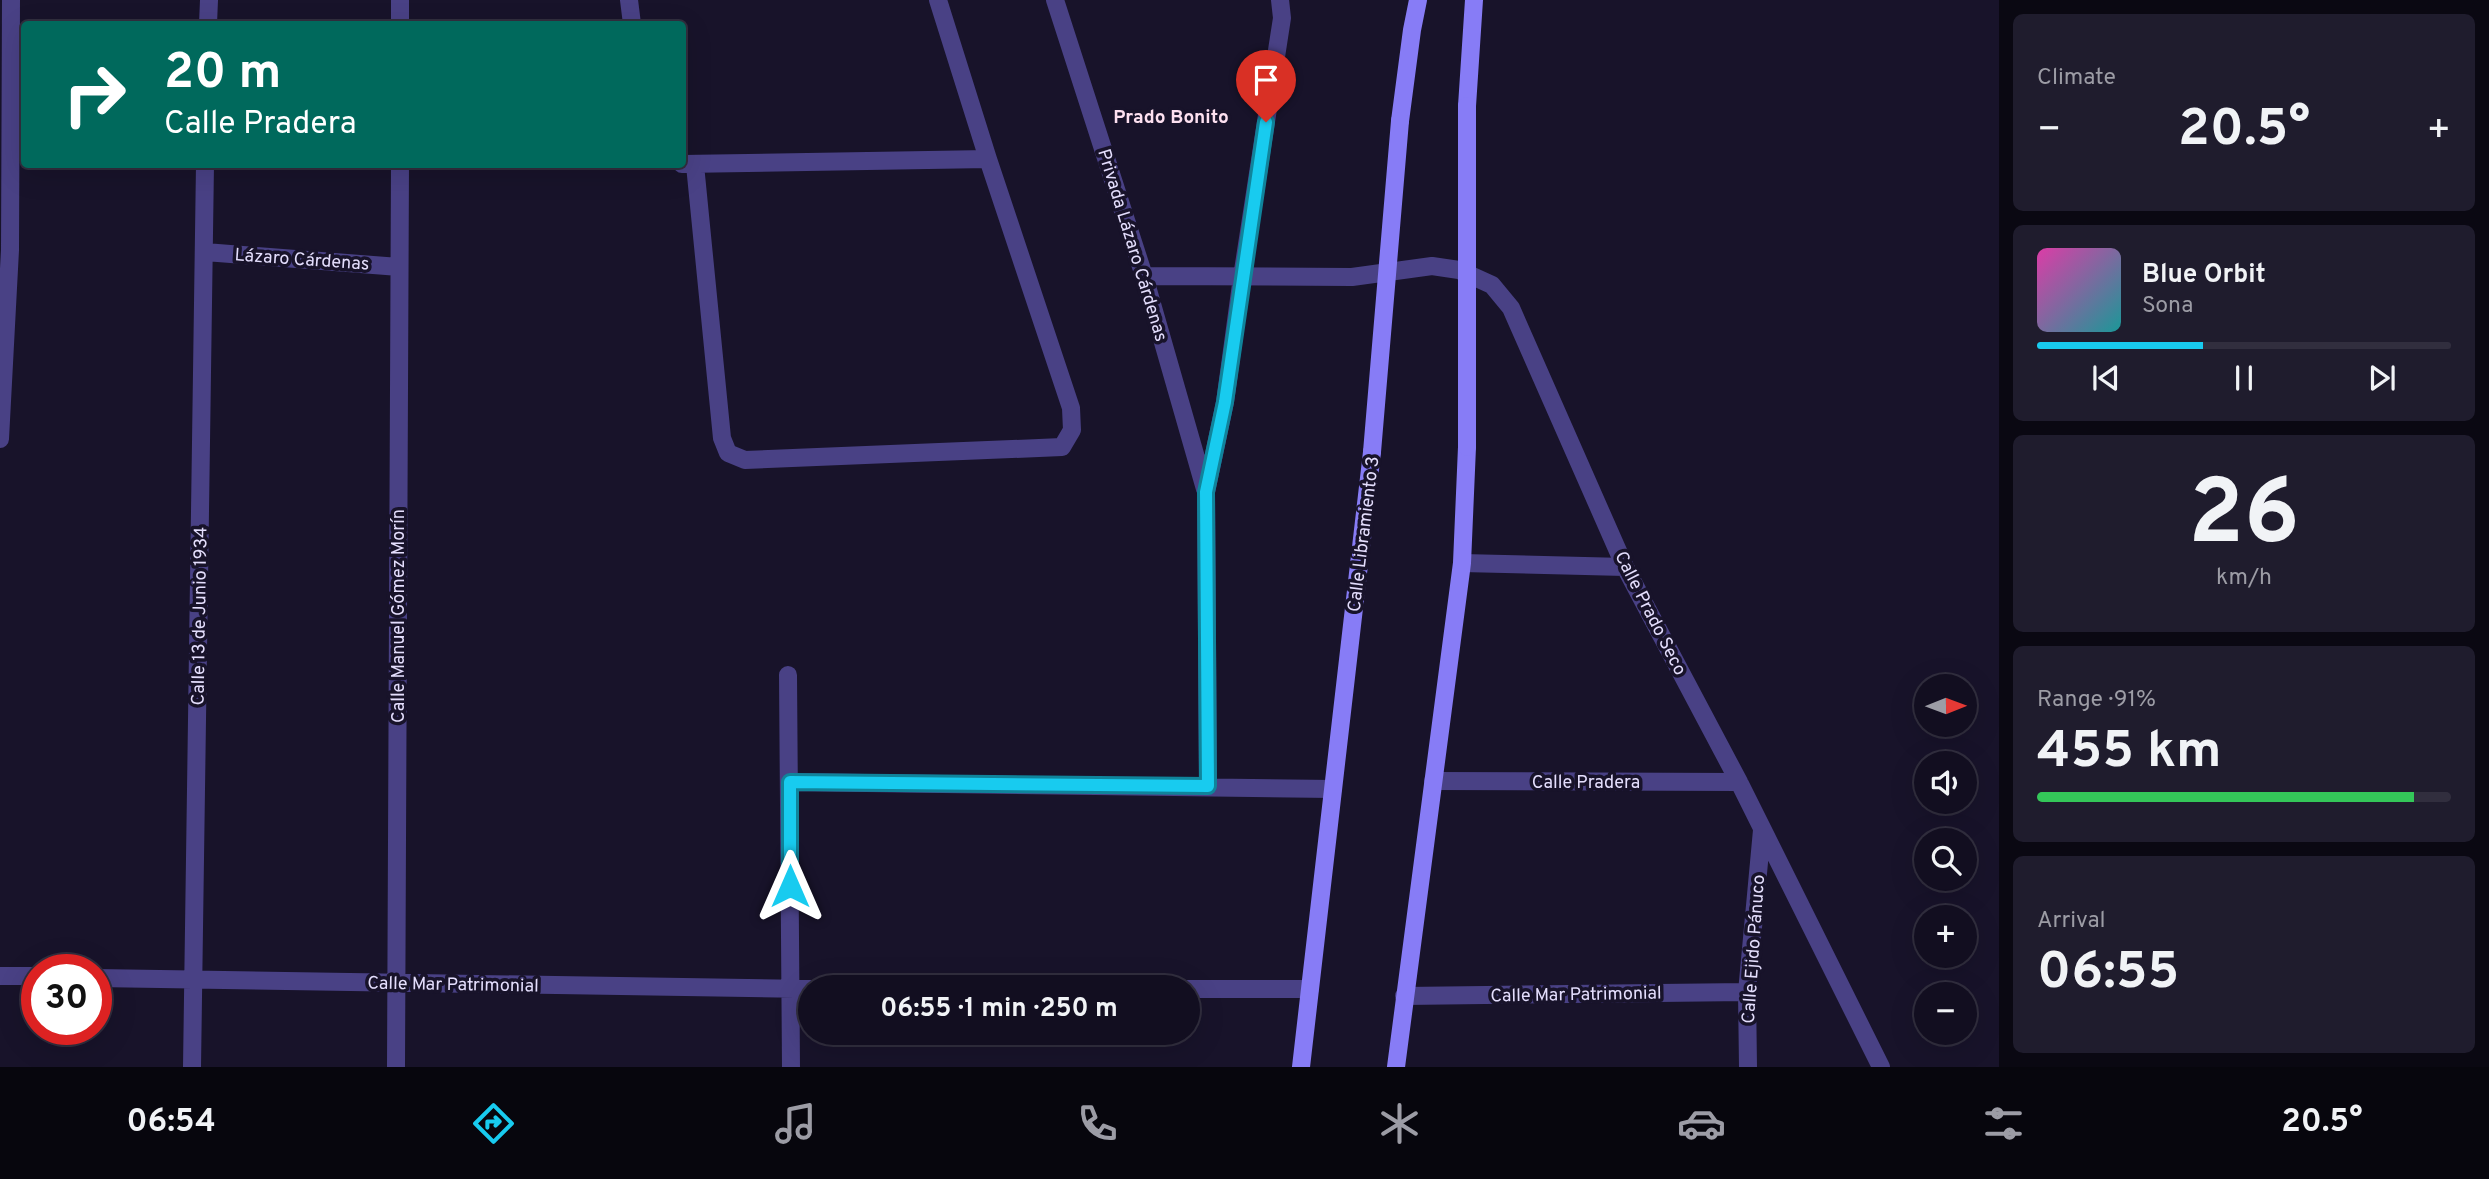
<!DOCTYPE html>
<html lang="en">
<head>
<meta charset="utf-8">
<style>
	:root { --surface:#120e20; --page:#1f1c2d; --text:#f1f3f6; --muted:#9c9ca5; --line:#312e3e; --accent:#18cbef }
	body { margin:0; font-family:Overpass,sans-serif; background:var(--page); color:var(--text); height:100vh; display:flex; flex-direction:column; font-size:26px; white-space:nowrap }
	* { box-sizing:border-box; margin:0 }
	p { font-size:23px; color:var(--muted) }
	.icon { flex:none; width:38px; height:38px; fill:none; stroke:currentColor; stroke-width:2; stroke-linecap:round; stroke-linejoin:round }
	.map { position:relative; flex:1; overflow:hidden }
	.sheet { display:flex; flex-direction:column; gap:14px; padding:14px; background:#0a0812; width:490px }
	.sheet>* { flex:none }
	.banner { position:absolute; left:21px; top:21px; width:665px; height:147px; border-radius:7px; box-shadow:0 7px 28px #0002,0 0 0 2px var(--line); background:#00695c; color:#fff; overflow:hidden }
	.needle { width:46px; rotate:89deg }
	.controls { position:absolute; left:1914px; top:674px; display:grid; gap:14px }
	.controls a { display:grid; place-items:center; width:63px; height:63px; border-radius:50%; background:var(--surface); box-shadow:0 7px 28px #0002,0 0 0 2px var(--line); font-size:35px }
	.speed { position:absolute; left:21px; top:954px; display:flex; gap:14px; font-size:35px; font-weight:700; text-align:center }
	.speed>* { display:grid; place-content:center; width:91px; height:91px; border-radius:50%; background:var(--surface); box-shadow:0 7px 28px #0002,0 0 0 2px var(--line); line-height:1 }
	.speed .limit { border:10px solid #d22; background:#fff; color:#111 }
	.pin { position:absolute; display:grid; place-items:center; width:60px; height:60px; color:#fff; margin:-72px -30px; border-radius:50% 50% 50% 0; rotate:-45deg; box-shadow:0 0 7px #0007 }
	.pin .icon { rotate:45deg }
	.me { position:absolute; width:77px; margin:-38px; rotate:0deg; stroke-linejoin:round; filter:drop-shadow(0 0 5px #0008) }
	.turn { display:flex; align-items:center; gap:24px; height:147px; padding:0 28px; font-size:32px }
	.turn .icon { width:91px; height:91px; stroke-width:2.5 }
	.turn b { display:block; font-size:49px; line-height:60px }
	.big { font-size:52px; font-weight:700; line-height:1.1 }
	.sheet .tile { flex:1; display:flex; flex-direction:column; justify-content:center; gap:10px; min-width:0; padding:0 24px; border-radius:10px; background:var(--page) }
	.sheet .dial { align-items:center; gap:0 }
	.dial b { font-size:91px; line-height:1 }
	.song { display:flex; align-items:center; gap:21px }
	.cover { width:84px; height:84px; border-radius:10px; background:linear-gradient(135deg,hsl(320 70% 55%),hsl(180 70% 35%)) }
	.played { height:7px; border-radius:4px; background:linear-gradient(90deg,var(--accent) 40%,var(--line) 40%) }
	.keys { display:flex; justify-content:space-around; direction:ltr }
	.heat { display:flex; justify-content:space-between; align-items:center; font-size:38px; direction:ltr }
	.charge { height:10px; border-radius:5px; background:linear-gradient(90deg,#34c759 91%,var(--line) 0) }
	.trip { position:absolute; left:798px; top:975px; width:402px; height:70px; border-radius:35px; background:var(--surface); box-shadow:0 7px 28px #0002,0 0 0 2px var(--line); font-weight:700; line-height:70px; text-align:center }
	.dock { display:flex; height:112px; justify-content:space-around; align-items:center; background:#07060d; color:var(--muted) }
	.dock .icon { width:49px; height:49px }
	.dock .on { color:var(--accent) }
	.dock b { font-size:32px; color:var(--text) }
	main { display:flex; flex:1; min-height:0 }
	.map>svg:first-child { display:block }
</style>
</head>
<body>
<main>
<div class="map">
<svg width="1999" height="1067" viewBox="0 0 1999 1067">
	<rect width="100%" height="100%" fill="#18132a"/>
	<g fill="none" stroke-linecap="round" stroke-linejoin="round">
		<path stroke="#494185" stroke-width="18" d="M629,0L632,24
			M682,164L988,159
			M695,165L722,438L728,453L745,460L1062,447L1072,430L1071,408L988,159L938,0"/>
		<path stroke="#494185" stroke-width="18" d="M1055,0L1144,276L1205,489
			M208,24L209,0
			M400,24V0
			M205,252L399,267
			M1144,276L1352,277L1432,266L1459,270L1492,285L1511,308L1625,567L1739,782L1881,1067
			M0,439L10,250L11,0
			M1462,563L1625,567
			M788,675L791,1067
			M1433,781L1739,782
			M790,782L1333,789
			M1208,786L1206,492L1225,402L1242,277L1282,18L1280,0
			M0,976H37
			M96,978L810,989
			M1188,989H1310
			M1404,996L1747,992
			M192,1067L205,164
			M396,1067L400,164
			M1748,1067L1747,992L1762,830"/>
		<path stroke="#877cf6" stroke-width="18" d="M1467,106L1474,0
			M1400,121L1412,30L1418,0
			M1301,1067L1372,452
			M1396,1067L1462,563L1467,447"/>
		<path stroke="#877cf6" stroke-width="18" d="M1467,106V447
			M1372,452L1400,121"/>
	</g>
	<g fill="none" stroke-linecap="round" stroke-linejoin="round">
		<g stroke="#10849b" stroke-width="18">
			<path id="route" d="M790,886V782L1208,786L1206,492L1225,402L1266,122"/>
		</g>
		<use href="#route" stroke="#18cbef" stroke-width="12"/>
	</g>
	<g text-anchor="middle" stroke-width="7" stroke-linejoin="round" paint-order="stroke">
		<g font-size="18" fill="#e4defd" stroke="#18132a">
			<text transform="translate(1133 245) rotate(73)" y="6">Privada Lázaro Cárdenas</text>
			<text transform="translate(302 259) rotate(4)" y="6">Lázaro Cárdenas</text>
			<text transform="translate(1363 534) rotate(-83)" y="6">Calle Libramiento 3</text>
			<text transform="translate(1651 613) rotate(63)" y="6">Calle Prado Seco</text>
			<text transform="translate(199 616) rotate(-89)" y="6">Calle 13 de Junio 1934</text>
			<text transform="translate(398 616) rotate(-90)" y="6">Calle Manuel Gómez Morín</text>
			<text x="1586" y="788">Calle Pradera</text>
			<text transform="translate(1753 949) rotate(-86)" y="6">Calle Ejido Pánuco</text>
			<text transform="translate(453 984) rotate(1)" y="6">Calle Mar Patrimonial</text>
			<text transform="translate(1576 994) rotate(-1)" y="6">Calle Mar Patrimonial</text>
		</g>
		<g font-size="19" font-weight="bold" fill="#fde0f0" stroke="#18132a">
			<text x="1171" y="123">Prado Bonito</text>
		</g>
	</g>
</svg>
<div class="controls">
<a><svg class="needle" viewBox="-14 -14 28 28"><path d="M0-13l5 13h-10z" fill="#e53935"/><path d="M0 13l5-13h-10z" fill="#9c9ca5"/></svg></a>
<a><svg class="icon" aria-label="sound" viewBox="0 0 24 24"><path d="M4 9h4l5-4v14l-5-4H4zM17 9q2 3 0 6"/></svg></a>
<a><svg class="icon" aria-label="search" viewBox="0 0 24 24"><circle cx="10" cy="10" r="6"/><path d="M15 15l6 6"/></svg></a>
<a>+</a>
<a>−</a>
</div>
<div class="speed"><div class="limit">30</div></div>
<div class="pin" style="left:1266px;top:122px;background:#d93025"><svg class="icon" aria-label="arrive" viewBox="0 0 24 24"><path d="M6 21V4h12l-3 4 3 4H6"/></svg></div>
<svg class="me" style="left:790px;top:886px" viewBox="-20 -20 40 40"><path d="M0-17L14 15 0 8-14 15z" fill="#18cbef" stroke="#fff" stroke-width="4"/></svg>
<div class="trip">06:55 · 1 min · 250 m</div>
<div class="banner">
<div class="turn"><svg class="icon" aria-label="right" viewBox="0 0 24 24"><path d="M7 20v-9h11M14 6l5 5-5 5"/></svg><div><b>20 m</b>Calle Pradera</div></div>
</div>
</div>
<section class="sheet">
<div class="tile"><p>Climate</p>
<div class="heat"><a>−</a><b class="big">20.5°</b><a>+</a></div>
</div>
<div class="tile">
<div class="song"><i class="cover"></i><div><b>Blue Orbit</b><p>Sona</p></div></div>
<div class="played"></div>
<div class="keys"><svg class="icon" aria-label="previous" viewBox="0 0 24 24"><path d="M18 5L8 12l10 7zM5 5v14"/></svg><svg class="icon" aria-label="pause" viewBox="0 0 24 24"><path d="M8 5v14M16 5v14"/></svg><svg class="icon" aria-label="next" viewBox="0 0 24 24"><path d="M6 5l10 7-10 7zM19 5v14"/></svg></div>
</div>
<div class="tile dial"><b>26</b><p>km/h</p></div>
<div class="tile"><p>Range · 91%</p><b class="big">455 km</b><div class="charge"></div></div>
<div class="tile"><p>Arrival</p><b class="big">06:55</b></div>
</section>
</main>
<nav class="dock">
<b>06:54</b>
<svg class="icon on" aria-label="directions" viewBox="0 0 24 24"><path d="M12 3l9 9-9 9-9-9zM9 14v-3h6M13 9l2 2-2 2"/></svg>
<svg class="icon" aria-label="music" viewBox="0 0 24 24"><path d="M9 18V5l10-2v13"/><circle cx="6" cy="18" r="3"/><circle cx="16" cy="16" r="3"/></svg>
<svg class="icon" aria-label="phone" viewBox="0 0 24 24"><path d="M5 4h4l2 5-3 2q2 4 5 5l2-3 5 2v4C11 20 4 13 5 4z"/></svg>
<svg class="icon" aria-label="climate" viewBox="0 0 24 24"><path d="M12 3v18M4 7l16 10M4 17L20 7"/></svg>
<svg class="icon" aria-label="car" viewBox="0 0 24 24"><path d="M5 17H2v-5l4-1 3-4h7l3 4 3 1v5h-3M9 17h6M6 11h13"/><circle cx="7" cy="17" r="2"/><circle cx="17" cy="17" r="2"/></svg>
<svg class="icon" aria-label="filters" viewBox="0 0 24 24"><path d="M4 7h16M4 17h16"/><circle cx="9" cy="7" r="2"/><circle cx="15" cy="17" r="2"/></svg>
<b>20.5°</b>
</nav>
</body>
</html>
